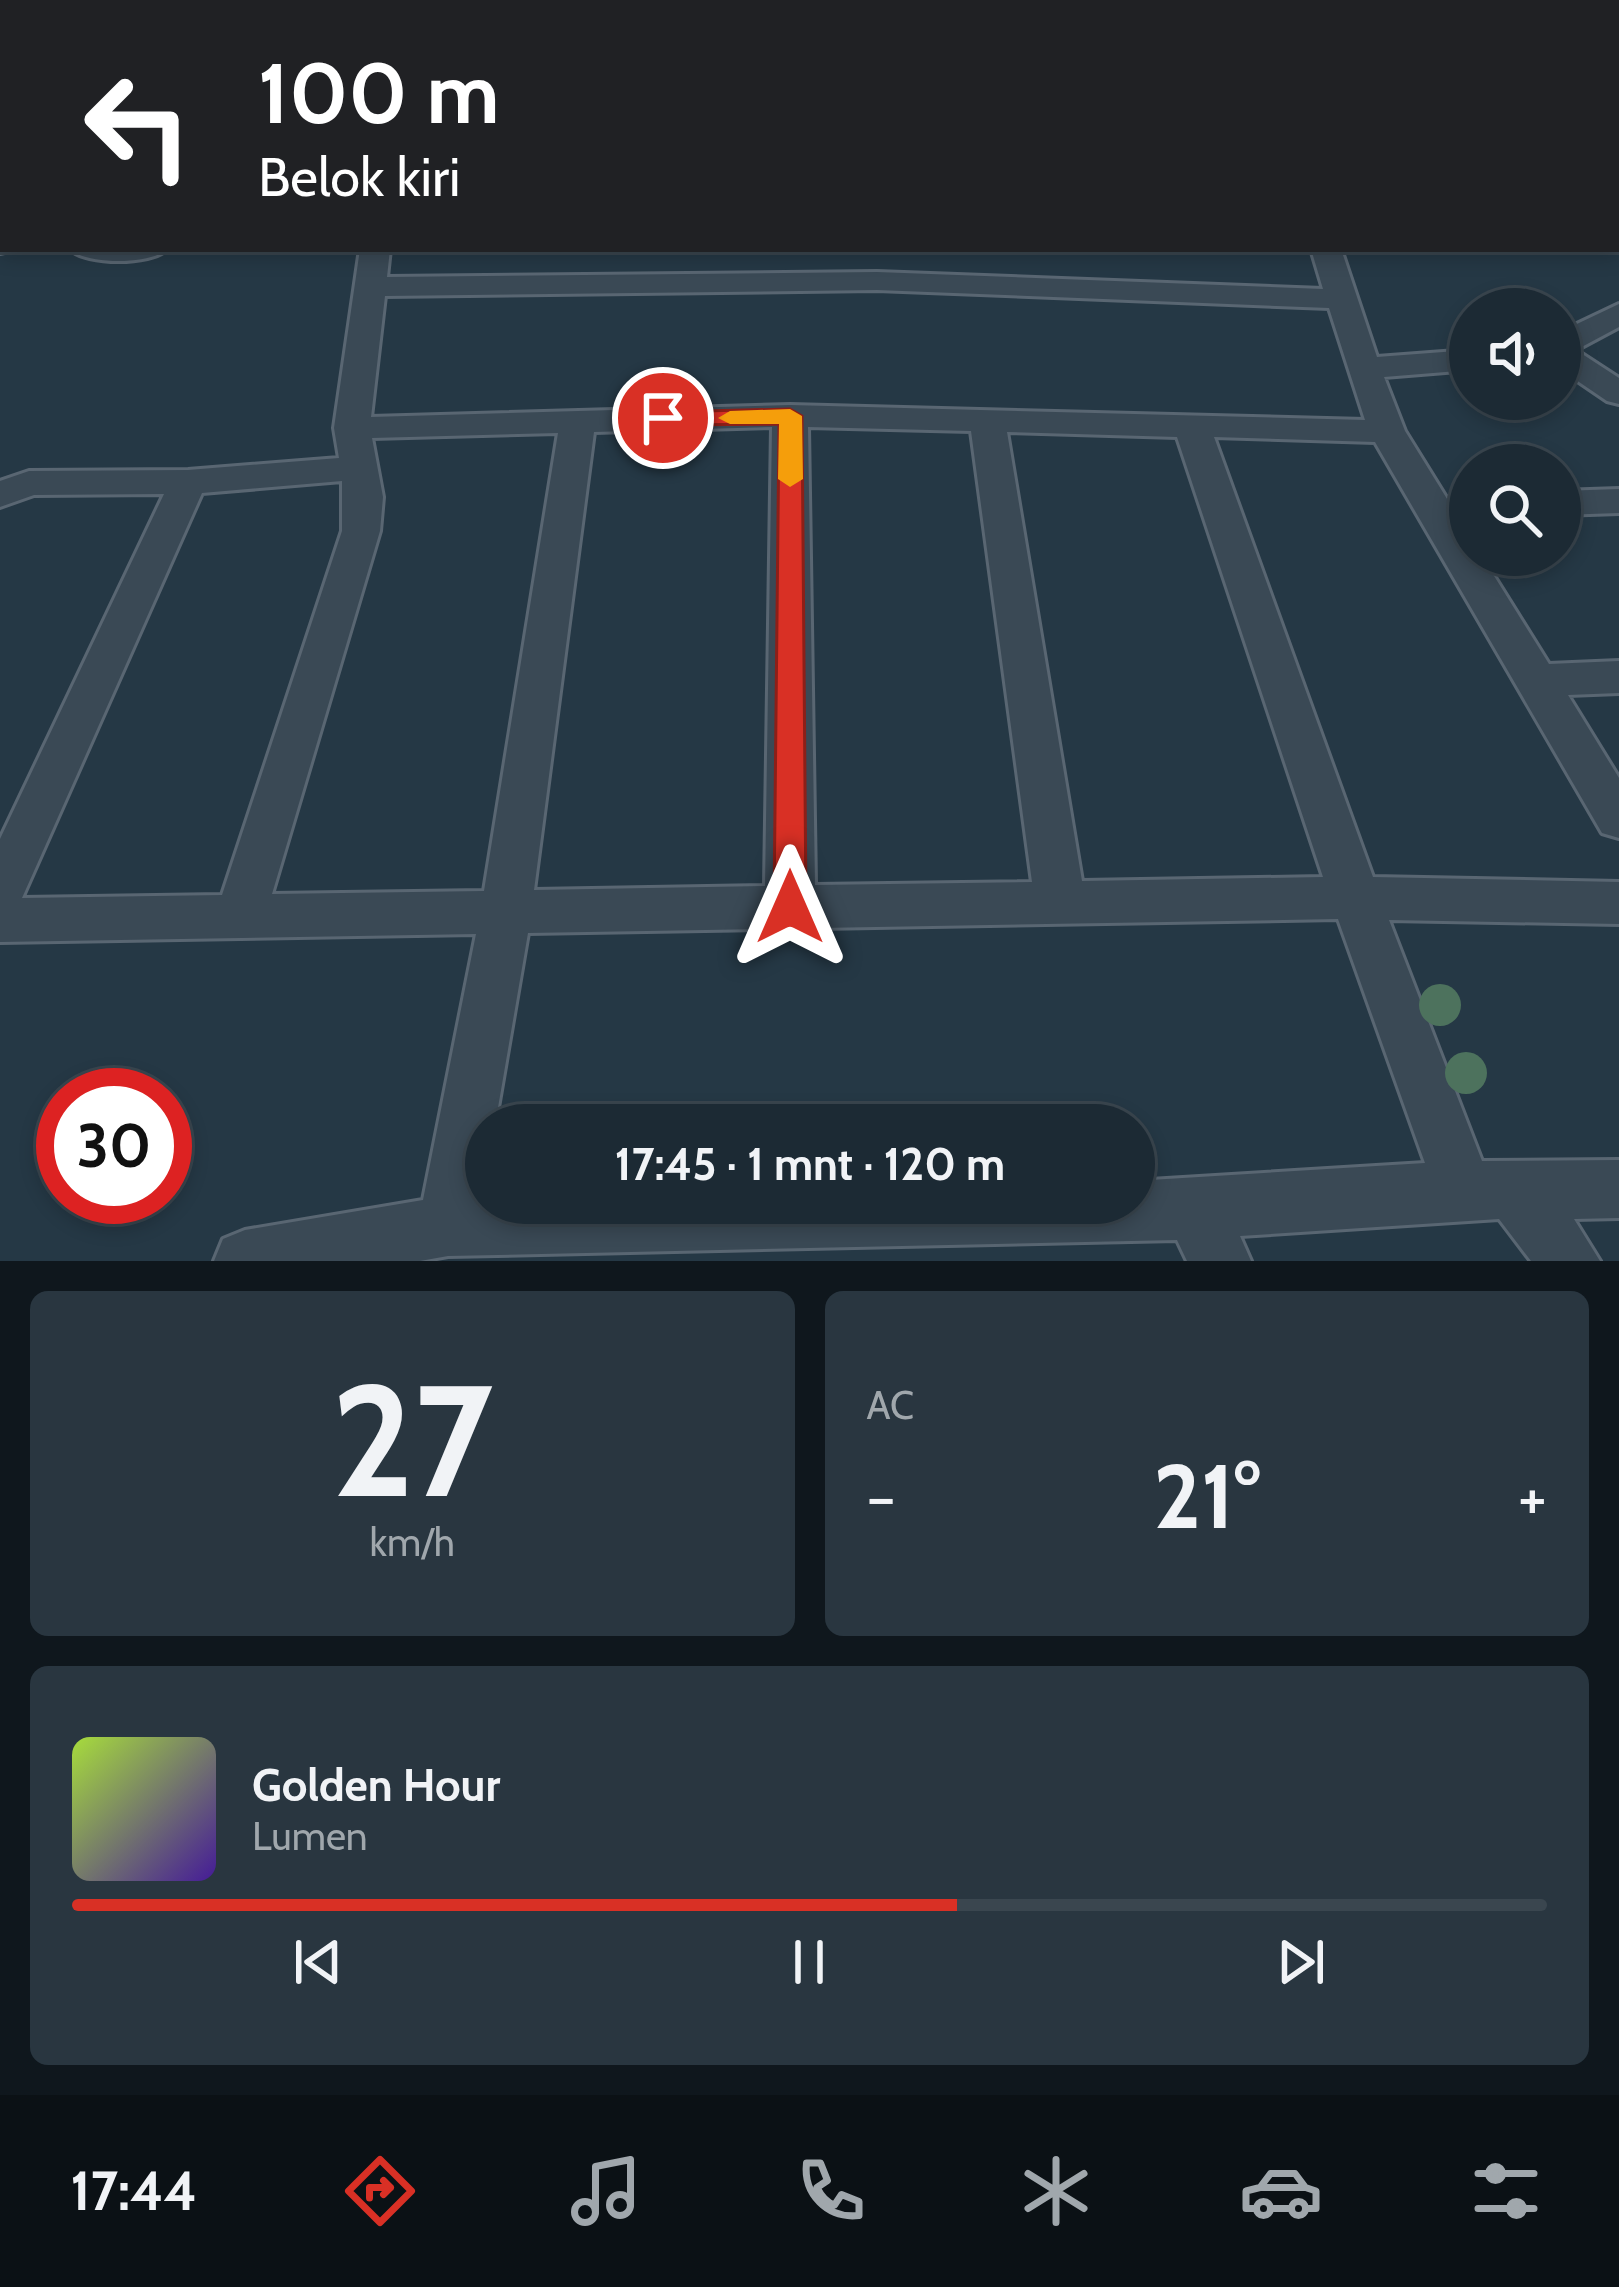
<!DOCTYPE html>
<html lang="id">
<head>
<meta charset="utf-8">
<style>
	:root { --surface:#1c2a34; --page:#293640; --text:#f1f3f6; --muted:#a0a7ac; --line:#3a464f; --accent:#d93025 }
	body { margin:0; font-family:Cabin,sans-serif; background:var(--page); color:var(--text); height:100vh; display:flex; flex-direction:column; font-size:45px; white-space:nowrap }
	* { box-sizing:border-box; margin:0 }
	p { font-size:39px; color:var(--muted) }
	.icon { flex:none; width:66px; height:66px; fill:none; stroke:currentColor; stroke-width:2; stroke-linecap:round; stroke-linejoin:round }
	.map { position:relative; height:1261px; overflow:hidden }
	.panel { display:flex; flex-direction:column; gap:30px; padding:30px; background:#0f171d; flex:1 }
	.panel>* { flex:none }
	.banner { position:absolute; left:0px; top:0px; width:1620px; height:252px; box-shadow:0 6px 18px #0003,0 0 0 3px var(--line); background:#202124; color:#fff; overflow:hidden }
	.controls { position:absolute; left:1449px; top:288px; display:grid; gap:24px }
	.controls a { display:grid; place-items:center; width:132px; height:132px; border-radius:50%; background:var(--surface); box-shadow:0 6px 18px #0003,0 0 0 3px var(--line); font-size:60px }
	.speed { position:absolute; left:36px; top:1068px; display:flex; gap:24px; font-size:60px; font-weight:700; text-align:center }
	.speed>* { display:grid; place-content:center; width:156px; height:156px; border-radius:50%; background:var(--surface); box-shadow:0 6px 18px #0003,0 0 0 3px var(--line); line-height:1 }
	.speed .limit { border:18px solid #d22; background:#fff; color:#111 }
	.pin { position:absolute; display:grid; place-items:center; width:102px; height:102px; color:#fff; margin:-51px; border:6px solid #fff; border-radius:50%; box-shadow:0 3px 12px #0007 }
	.me { position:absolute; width:132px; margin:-66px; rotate:0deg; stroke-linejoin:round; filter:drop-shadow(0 0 9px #0008) }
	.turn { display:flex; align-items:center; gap:42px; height:252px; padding:0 60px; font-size:54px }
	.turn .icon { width:156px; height:156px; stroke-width:2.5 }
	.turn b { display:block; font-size:84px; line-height:102px }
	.big { font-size:90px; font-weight:700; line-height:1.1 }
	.panel .widget { flex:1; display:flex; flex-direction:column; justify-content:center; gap:18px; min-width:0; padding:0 42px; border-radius:18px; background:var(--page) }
	.panel .dial { align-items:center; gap:0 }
	.dial b { font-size:156px; line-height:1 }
	.song { display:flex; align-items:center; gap:36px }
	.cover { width:144px; height:144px; border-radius:18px; background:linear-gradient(135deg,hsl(80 70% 55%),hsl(260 70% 35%)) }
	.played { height:12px; border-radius:6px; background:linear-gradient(90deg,var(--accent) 60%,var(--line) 60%) }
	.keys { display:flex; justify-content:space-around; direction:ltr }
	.heat { display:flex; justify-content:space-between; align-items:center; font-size:66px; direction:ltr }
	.panel .tiles { flex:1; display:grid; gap:30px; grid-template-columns:1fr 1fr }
	.widget:last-child { grid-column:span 2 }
	.trip { position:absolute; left:465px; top:1104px; width:690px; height:120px; border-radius:60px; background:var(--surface); box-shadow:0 6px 18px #0003,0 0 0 3px var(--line); font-weight:700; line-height:120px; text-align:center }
	.tab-bar { display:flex; height:192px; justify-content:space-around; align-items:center; background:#0b1115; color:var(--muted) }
	.tab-bar .icon { width:84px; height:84px }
	.tab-bar .selected { color:var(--accent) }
	.tab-bar b { font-size:54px; color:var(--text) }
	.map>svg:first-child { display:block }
</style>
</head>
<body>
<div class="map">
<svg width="1619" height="1261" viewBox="0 0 1619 1261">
	<rect width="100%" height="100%" fill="#253845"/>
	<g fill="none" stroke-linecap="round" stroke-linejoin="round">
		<g stroke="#596672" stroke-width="6">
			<path id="minor" d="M1249,0H1271L1272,3H1250Z
				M1543,0H1566L1568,3H1545Z
				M1606,0H1619V7L1617,3Z
				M1617,57H1619V73H1617Z
				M0,235L3,249L14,250L0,253Z
				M70,249H167C151,265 86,265 70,249Z
				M360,249H390L387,277L877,272L1323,289L1311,249H1341L1377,357L1470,350V370L1384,377L1405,431L1470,536V555H1481L1549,664L1619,661V693L1568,695L1619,778V838L1602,833L1375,442L1214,437L1373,877L1619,882V924L1389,920L1482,1161L1619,1160V1218L1574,1219L1600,1261H1531L1499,1219L1240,1236L1251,1261H1187L1177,1240L448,1256L420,1261H214L223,1239L245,1230L423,1200L476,934L0,942V839L164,494L34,495L0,507V481L29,471L188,470L339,458L334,428ZM877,290L1329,308L1365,420L790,405L371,417L385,296ZM772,427L765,886L534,890L594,432ZM808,427L971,431L1032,882L815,885ZM1007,432L1177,437L1323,877L1082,881ZM558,433L484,891L272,894L380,531L383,497L372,438ZM342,481V531L222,895L22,898L202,493ZM1338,919L1425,1163L1134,1181V1203H486L483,1195L486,1125H495L528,933Z
				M1619,304V327L1576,350L1619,378V404L1607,401L1560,369V332Z
				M1619,489V513L1560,515V491Z"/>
		</g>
		<g stroke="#596672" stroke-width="6">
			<path id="secondary" d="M0,0H32L3,3V11Z"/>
		</g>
		<use href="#minor" fill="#3a4955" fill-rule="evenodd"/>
		<use href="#secondary" fill="#485868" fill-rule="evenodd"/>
	</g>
	<g fill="#4d725d">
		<circle cx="1440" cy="1005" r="21"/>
		<circle cx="1466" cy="1073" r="21"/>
	</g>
	<path fill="#d93025" stroke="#8d1f18" stroke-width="3" d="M790,409L802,416L806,907L801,917L790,921L778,917L774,907L779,424L663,425L651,418L663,412Z"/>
	<path fill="#f59e0b" d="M790,409L802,416L803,479L790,487L778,479L779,424H730L718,418L730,411Z"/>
</svg>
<div class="controls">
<a><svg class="icon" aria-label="sound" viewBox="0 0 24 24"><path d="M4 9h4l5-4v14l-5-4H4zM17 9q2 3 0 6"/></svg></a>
<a><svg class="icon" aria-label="search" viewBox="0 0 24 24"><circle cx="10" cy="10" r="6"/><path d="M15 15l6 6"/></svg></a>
</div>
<div class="speed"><div class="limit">30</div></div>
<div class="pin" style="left:663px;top:418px;background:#d93025"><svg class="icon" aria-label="arrive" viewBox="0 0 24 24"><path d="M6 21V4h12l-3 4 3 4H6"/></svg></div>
<svg class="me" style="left:790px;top:907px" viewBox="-20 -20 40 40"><path d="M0-17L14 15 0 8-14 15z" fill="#d93025" stroke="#fff" stroke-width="4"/></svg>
<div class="trip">17:45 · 1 mnt · 120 m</div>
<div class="banner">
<div class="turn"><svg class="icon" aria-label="left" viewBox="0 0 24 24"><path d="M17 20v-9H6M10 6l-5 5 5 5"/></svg><div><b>100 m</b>Belok kiri</div></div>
</div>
</div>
<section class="panel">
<div class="tiles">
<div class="widget dial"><b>27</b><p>km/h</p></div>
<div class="widget"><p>AC</p>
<div class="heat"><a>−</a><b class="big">21°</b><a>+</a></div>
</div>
<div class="widget">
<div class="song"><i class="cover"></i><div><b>Golden Hour</b><p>Lumen</p></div></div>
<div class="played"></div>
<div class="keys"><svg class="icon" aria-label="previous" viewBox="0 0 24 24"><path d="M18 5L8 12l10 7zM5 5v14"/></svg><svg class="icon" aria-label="pause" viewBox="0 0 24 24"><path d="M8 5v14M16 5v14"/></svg><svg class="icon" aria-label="next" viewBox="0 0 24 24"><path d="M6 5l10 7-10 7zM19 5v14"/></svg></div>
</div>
</div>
</section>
<nav class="tab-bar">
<b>17:44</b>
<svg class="icon selected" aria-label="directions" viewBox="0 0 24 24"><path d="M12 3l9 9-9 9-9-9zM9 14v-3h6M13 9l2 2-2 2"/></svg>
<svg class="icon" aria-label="music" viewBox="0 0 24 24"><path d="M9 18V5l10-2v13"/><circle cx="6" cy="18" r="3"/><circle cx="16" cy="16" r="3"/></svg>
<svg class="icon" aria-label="phone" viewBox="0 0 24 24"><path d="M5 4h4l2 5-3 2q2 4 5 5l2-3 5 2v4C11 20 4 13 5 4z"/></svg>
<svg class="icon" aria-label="climate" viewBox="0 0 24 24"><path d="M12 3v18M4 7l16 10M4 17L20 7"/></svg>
<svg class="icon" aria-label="car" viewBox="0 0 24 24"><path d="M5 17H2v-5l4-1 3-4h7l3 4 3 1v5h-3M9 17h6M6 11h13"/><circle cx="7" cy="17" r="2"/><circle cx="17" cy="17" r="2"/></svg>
<svg class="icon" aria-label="filters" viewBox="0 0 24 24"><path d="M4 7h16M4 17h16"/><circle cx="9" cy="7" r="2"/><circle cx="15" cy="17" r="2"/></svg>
</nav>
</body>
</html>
